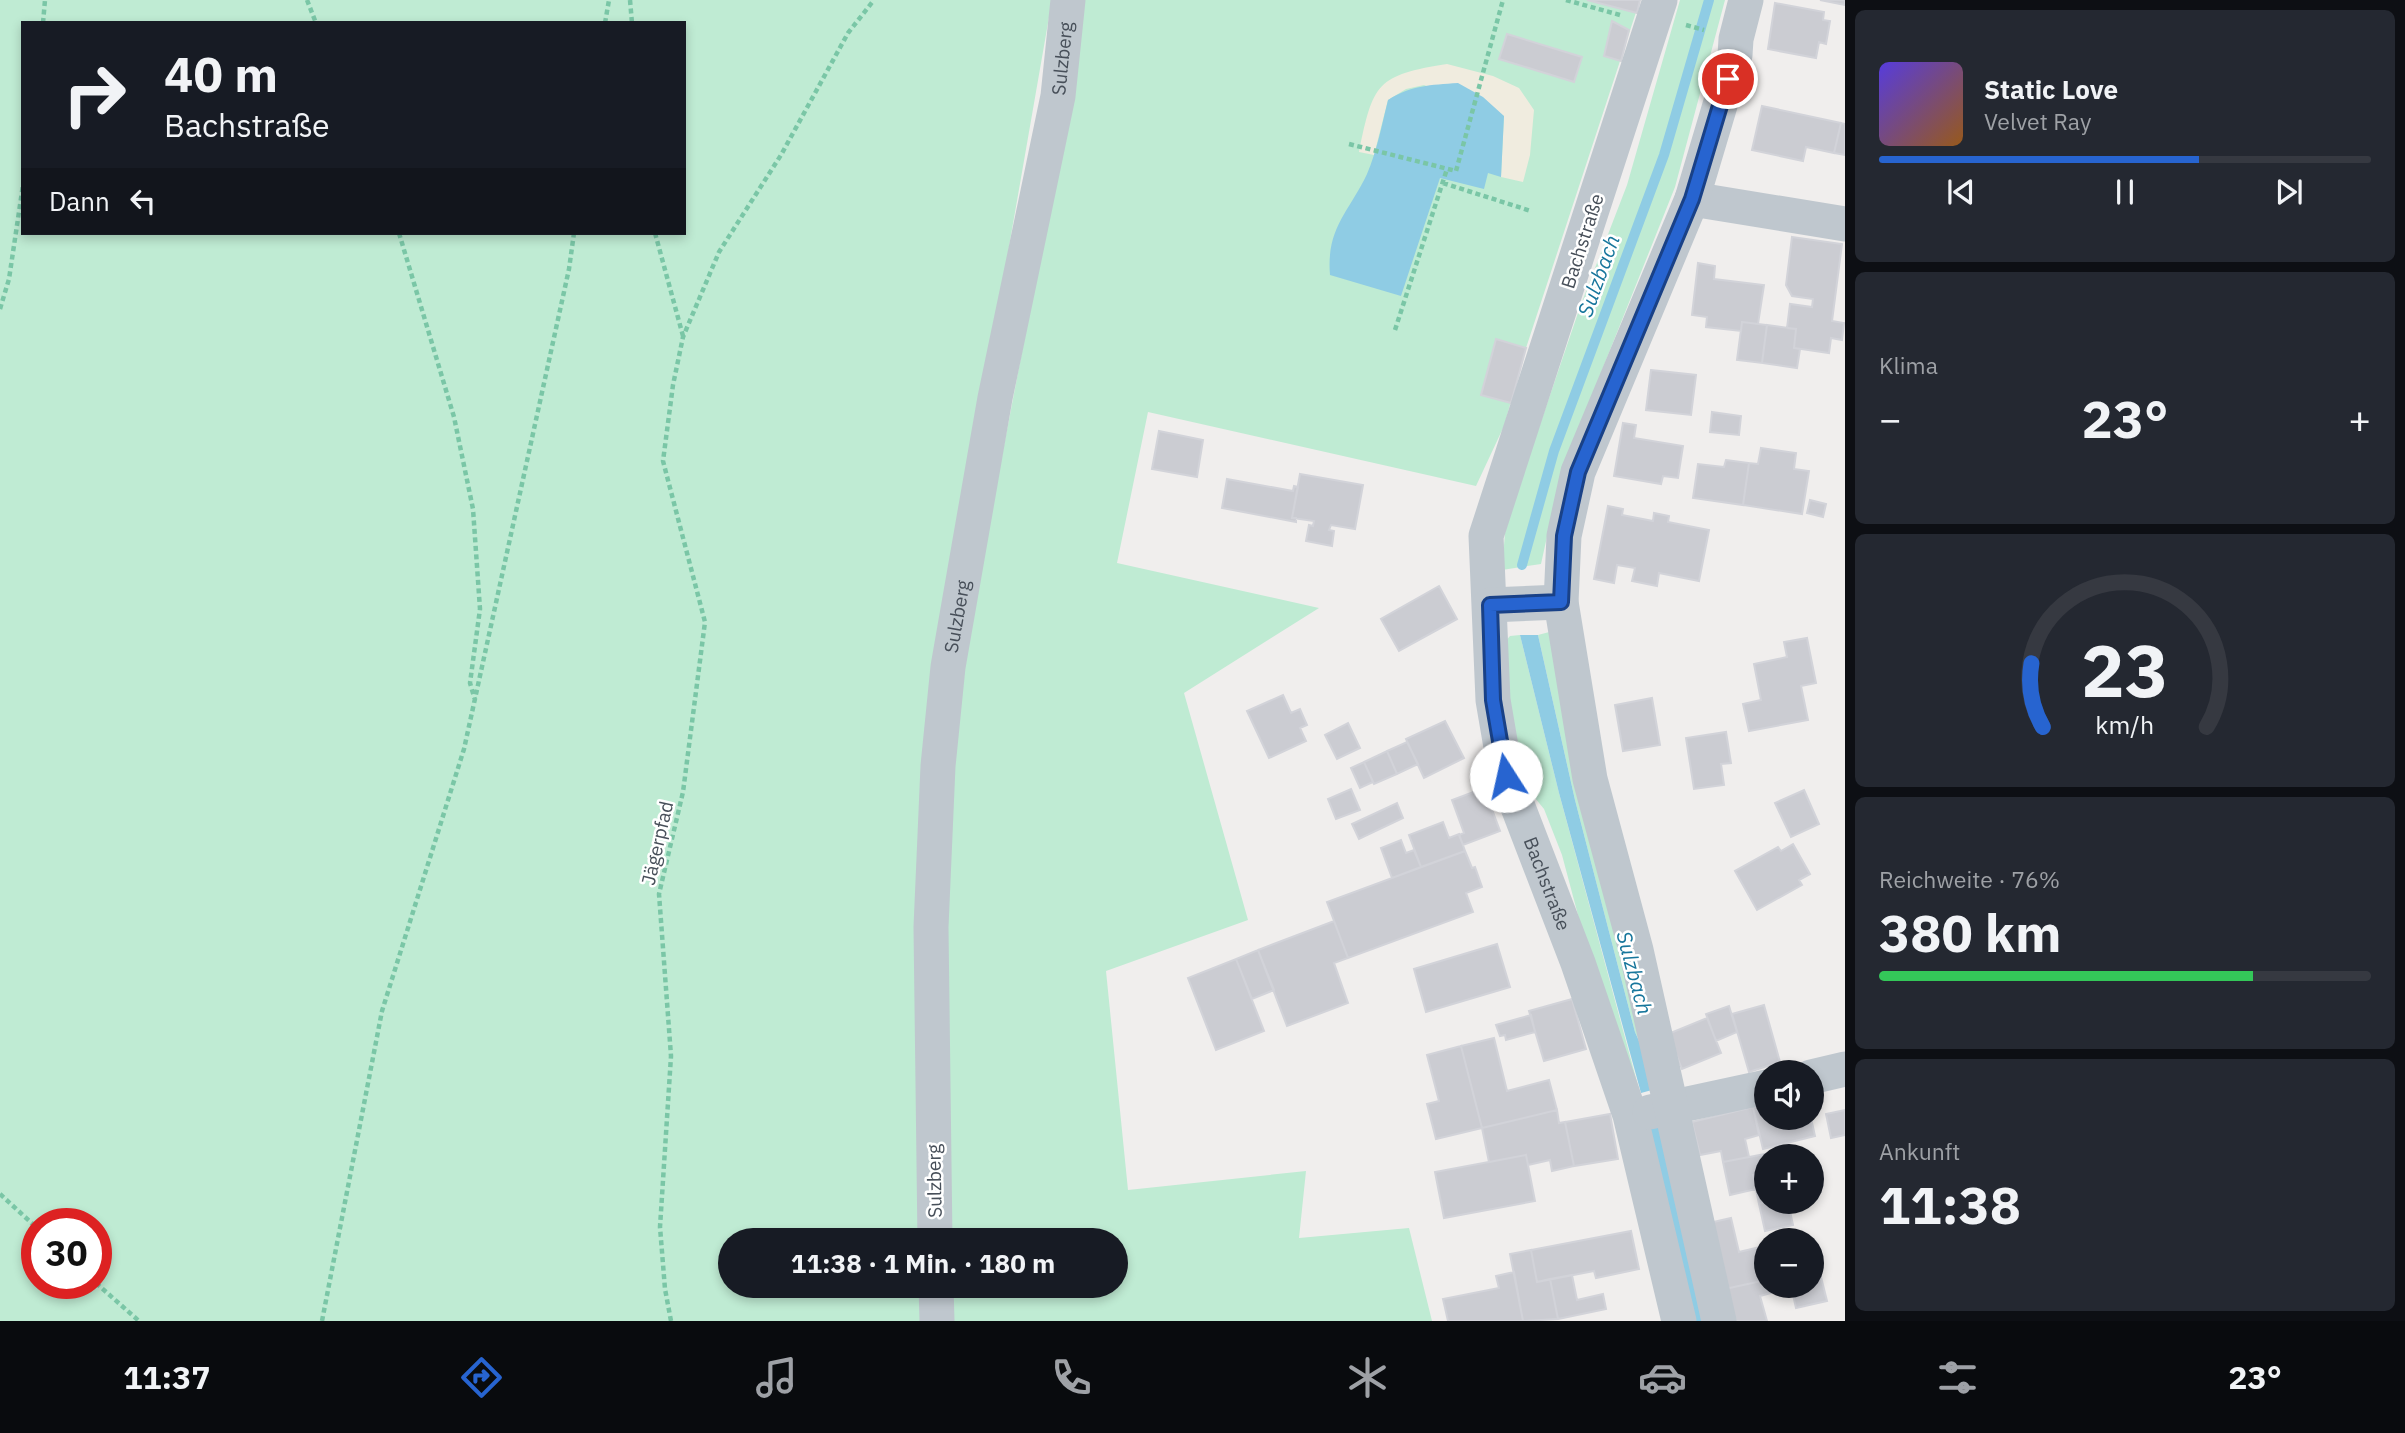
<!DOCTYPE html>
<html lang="de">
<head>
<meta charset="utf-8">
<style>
	:root { --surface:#171b24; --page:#242831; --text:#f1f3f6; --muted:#9ea1a6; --line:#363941; --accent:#2764d0 }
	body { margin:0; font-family:"IBM Plex Sans",sans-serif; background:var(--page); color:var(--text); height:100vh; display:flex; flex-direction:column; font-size:26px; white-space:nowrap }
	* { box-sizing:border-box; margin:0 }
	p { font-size:23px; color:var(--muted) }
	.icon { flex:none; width:38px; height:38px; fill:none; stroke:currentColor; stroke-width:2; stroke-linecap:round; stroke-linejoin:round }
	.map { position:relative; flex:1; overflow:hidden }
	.drawer { display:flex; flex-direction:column; gap:10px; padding:10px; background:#0d0f14; width:560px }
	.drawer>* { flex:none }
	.top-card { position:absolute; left:21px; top:21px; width:665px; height:214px; border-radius:0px; box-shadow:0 4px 10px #0003; background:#171b24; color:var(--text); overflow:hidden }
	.controls { position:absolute; left:1754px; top:1060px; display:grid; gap:14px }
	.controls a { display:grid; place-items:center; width:70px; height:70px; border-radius:50%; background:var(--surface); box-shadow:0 4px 10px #0003; font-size:35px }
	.speed { position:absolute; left:21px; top:1208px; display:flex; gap:14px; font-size:35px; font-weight:700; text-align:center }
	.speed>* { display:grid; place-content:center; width:91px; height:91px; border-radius:50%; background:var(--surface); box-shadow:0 4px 10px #0003; line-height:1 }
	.speed .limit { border:10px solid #d22; background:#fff; color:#111 }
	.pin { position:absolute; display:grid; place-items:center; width:60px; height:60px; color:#fff; margin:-30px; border:4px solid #fff; border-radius:50%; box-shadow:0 2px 7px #0007 }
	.me { position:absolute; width:77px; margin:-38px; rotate:350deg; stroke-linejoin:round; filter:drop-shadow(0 0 5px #0008) }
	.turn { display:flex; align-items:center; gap:24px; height:147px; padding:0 28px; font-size:32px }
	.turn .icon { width:91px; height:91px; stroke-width:2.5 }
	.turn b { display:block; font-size:49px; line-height:60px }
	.then { display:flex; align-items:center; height:66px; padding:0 28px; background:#0003; gap:14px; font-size:26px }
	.big { font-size:52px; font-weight:700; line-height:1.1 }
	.drawer .tile { flex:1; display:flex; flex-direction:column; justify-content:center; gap:10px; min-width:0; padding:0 24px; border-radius:10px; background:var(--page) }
	.drawer .dial { align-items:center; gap:0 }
	.dial svg { height:182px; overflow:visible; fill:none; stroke:var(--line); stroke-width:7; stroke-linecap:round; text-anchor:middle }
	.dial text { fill:var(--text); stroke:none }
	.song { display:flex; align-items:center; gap:21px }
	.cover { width:84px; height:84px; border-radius:10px; background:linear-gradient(135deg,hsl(250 70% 55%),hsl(30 70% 35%)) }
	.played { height:7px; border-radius:4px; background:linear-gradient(90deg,var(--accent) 65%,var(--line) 65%) }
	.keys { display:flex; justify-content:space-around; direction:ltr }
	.heat { display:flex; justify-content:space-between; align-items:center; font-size:38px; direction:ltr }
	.charge { height:10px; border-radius:5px; background:linear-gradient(90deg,#34c759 76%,var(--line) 0) }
	.trip { position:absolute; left:718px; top:1228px; width:410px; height:70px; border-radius:35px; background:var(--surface); box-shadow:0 4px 10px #0003; font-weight:700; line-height:70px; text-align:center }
	.menu { display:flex; height:112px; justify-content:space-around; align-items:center; background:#090b0e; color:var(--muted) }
	.menu .icon { width:49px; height:49px }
	.menu .active { color:var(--accent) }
	.menu b { font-size:32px; color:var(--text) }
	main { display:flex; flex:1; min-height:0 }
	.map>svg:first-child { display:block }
</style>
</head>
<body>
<main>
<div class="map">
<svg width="1845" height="1321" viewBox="0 0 1845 1321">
	<rect width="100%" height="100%" fill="#f0eeed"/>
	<path fill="#bfebd3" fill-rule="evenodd" d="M0,0H1052L946,608L922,1241H730V1286H922L923,1321H0ZM23,23H684V233H23ZM37,1223H96V1283H37Z
		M1080,0H1640L1526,348L1504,426L1476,486L1148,412L1117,563L1319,608L1184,693L1248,920L1106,971L1128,1190L1306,1171L1299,1238L1409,1228L1432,1321H949L948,1286H1115V1241H947L948,745L972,612L1071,97Z
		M1680,0H1725L1675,187L1561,473L1541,564L1502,570L1505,533L1514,501L1580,307L1627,185Z
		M1553,631L1643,1050L1635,1032L1575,800L1538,635Z
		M1520,635L1559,793L1640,1093L1594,975L1562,855L1544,809L1517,776L1503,644L1510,636Z"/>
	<path fill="#f0ecdf" d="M1447,64L1493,76L1519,88L1534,110L1530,155L1523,182L1501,177L1504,116L1424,85L1406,89L1388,100L1374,155L1359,152C1373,83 1377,75 1447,64Z"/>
	<path fill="#8fcce4" d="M1458,83L1483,97L1504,116L1501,177L1488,173L1484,189L1440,178L1401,296L1330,275C1326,228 1349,212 1367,174C1377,151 1382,124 1388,100C1412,85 1430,85 1458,83Z
		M1520,635H1538L1575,800L1635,1032L1643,1050L1652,1090L1641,1093L1559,793Z
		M1660,1120L1705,1321H1692L1643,1123Z"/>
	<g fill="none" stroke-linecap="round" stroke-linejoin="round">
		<path stroke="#8fcce4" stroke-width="10" d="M1522,565L1554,451L1664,155L1709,0"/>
	</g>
	<path fill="#cbccd2" stroke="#d2d3d9" stroke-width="2" d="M1587,0H1640L1637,13Z
		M1820,0H1845V5Z
		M1775,3L1824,12L1823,20L1830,21L1826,44L1819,42L1816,58L1768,49Z
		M1612,21L1629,30L1621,61L1604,56Z
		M1507,34L1582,57L1574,82L1499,59Z
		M1762,106L1841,123L1834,153L1806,147L1803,161L1752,150Z
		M1841,123L1845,124V155L1834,153Z
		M1792,237L1842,244L1832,321L1844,323L1842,340L1831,338L1829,353L1794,348L1796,329L1787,328L1790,304L1812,307L1813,299L1792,296L1786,285Z
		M1698,263L1715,266L1714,279L1764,285L1758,324L1742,322L1741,331L1706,327L1707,317L1692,315Z
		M1742,322L1767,325L1762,363L1737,360Z
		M1767,325L1796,329L1794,348L1800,349L1797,368L1762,363Z
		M1496,339L1526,348L1511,403L1481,395Z
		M1651,370L1696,375L1691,415L1646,410Z
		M1712,412L1741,416L1739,435L1710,432Z
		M1623,423L1636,425L1634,438L1683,446L1678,478L1663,476L1661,484L1614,476Z
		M1159,431L1203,440L1197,477L1152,469Z
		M1761,448L1796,453L1794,469L1809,471L1802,514L1743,505L1749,463L1758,464Z
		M1726,460L1749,463L1743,505L1693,498L1698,464L1724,467Z
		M1300,474L1363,485L1355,529L1331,525L1329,530L1334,531L1332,546L1306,541L1309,525L1313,526L1314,521L1292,518Z
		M1227,479L1293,491L1294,486L1298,487L1292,518H1296V522L1222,508Z
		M1810,500L1826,504L1823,517L1807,513Z
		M1608,506L1623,509L1622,515L1653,521L1654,513L1669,516L1668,522L1709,530L1699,581L1659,573L1657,586L1632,581L1635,568L1617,565L1614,583L1594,579Z
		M1439,586L1457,619L1399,651L1381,619Z
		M1807,638L1816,683L1801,686L1808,720L1749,731L1743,704L1761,700L1754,664L1787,657L1784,642Z
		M1283,695L1291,713L1300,709L1307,725L1300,728L1306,741L1269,758L1247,711Z
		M1652,698L1660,745L1623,751L1615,705Z
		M1445,721L1464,758L1424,778L1406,739Z
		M1348,723L1360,748L1337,759L1325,735Z
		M1726,732L1731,763L1721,764L1724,785L1694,789L1686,738Z
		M1407,742L1418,764L1397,774L1387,751Z
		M1387,751L1397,774L1374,784L1364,762Z
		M1364,762L1373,782L1360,788L1351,768Z
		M1484,788L1500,831L1463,845L1459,835L1464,833L1452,800Z
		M1351,789L1360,810L1336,819L1328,799Z
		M1804,790L1819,824L1791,837L1775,803Z
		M1397,803L1403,818L1359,839L1352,824Z
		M1443,822L1449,838L1459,834L1465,851L1421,867L1409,835Z
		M1401,840L1406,853L1414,850L1421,867L1392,878L1381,848Z
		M1793,844L1810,874L1799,880L1802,885L1757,910L1735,871L1778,847L1781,851Z
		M1465,851L1472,868L1475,867L1482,887L1466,893L1473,912L1348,958L1327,902Z
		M1334,921L1348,958L1334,963L1348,1003L1287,1026L1258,950Z
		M1497,944L1510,987L1426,1012L1414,969Z
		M1258,950L1274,990L1252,999L1236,959Z
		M1236,959L1264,1031L1216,1050L1188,978Z
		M1572,999L1586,1049L1544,1061L1529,1011Z
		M1764,1005L1780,1062L1749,1072L1732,1014Z
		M1729,1006L1737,1032L1716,1041L1706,1014Z
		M1531,1015L1535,1032L1506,1040L1505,1035L1500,1036L1496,1025Z
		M1707,1018L1721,1053L1682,1069L1668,1034Z
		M1494,1038L1507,1091L1549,1080L1557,1110L1482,1128L1461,1046Z
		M1461,1046L1482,1128L1436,1139L1427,1104L1439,1101L1427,1055Z
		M1766,1104V1118H1811L1815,1136L1763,1149L1753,1107Z
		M1753,1107L1759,1135L1745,1139L1749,1157L1723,1162L1721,1151L1700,1155L1692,1122Z
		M1557,1110L1559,1123L1565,1122L1574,1166L1552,1171L1550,1160L1528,1165L1526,1155L1489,1162L1482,1128Z
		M1845,1110V1135L1831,1138L1826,1114Z
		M1610,1114L1618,1159L1574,1166L1565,1122Z
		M1765,1154L1766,1173L1753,1175L1756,1189L1730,1195L1723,1162Z
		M1526,1155L1535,1201L1444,1218L1435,1172Z
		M1766,1173V1202L1759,1204L1753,1175Z
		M1766,1202H1788L1793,1225L1765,1231L1759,1204Z
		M1731,1218L1739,1252L1760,1247L1763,1257L1766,1256V1280L1725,1289L1709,1223Z
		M1631,1231L1639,1269L1596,1278L1594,1271L1537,1282L1531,1250Z
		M1531,1250L1537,1282L1550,1279L1558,1319L1523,1321L1510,1254Z
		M1818,1265L1827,1301L1796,1308L1791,1286H1811V1267Z
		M1514,1272L1523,1321H1448L1443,1299L1499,1288L1496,1276Z
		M1572,1275L1577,1300L1603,1294L1606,1309L1558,1319L1550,1279Z
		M1766,1280V1286H1770L1771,1293L1760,1296L1767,1321H1733L1725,1289Z"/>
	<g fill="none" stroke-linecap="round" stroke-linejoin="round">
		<path stroke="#7ac6a6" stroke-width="4.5" stroke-dasharray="5 3.5" stroke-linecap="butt" d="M307,0L316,23
			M630,0L632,23
			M1566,0L1620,15
			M43,23L45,0
			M605,23L609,0
			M1686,25L1704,30
			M1349,144L1456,171L1503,0
			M1443,183L1531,211
			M399,233L454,417L473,509L480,609L470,683L475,700
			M655,233L683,336
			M0,309L9,279L23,185
			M1395,330L1447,169
			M0,1194L37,1228
			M96,1283L139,1321
			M322,1321L382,1011L464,749L569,269L574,233
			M671,1321L665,1289L660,1227L671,1056L659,894L683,792L705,622L663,461L673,385L683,337L719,252L781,155L848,33L874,0"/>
		<g stroke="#bfc7ce" stroke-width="35">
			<path id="s1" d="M1660,0L1486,536L1493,700L1506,776L1578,963L1630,1115L1679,1321"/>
			<path d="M1692,199L1845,224"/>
			<path d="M1490,605L1561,602"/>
			<path d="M1811,1077L1845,1069"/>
			<path d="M1650,1112L1766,1087"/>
			<path id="s2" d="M935,1241L931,927L938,766L948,667L995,398L1058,96L1068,0"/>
			<path d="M936,1286L937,1321"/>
			<path d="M1719,1321L1636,950L1590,779L1561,602L1564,536L1578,472L1692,199L1735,55L1736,39L1746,0"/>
		</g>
	</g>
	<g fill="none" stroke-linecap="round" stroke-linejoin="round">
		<g stroke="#194187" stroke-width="18">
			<path id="route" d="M1506,776L1493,700L1490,605L1561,602L1564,536L1578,472L1692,199L1728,79"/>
		</g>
		<use href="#route" stroke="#2764d0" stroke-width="12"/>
	</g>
	<g text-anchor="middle" stroke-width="5" stroke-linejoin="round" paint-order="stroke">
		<g font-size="19" fill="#474f59" stroke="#fff">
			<text dy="7" stroke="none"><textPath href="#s2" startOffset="1194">Sulzberg</textPath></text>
			<text transform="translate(1582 241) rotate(-72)" y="7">Bachstraße</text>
			<text dy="7" stroke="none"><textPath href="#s2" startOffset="626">Sulzberg</textPath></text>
			<text transform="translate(657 843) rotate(-77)" y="7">Jägerpfad</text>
			<text dy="7" stroke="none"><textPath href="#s1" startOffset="920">Bachstraße</textPath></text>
			<text transform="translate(934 1181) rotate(-91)" y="7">Sulzberg</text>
		</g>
		<g font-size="21" font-style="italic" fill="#17769c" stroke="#fff">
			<text transform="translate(1599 276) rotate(-70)" y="7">Sulzbach</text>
			<text transform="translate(1634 973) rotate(75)" y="7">Sulzbach</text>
		</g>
	</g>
</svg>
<div class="controls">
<a><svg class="icon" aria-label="sound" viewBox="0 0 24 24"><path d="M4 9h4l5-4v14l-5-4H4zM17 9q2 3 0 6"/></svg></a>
<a>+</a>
<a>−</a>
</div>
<div class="speed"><div class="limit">30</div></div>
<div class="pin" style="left:1728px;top:79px;background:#d93025"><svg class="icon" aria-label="arrive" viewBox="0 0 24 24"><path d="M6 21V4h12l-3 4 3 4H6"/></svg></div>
<svg class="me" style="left:1506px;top:776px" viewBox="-20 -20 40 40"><circle r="19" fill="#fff"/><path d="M0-13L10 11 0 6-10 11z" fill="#2764d0"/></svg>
<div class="trip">11:38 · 1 Min. · 180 m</div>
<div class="top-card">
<div class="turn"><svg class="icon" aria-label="right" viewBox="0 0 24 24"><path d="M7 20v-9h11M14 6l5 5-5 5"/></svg><div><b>40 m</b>Bachstraße</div></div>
<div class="then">Dann<svg class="icon" aria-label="left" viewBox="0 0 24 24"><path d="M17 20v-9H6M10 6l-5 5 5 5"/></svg></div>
</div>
</div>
<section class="drawer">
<div class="tile">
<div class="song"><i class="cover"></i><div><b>Static Love</b><p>Velvet Ray</p></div></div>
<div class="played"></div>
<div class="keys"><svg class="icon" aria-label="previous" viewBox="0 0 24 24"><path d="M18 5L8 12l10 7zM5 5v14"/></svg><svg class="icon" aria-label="pause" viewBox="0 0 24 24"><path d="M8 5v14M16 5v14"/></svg><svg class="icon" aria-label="next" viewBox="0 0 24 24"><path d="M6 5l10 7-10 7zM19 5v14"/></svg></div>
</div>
<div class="tile"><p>Klima</p>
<div class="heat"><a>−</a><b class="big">23°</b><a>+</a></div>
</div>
<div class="tile dial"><svg viewBox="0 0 100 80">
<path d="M14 69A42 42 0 1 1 86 69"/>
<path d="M14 69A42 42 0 0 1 9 41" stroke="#2764d0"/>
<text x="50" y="56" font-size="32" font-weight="700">23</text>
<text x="50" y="72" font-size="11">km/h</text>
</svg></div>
<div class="tile"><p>Reichweite · 76%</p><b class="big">380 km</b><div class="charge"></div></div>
<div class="tile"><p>Ankunft</p><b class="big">11:38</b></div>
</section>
</main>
<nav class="menu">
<b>11:37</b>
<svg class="icon active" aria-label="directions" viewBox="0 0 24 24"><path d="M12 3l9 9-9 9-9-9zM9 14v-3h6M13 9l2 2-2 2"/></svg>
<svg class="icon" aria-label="music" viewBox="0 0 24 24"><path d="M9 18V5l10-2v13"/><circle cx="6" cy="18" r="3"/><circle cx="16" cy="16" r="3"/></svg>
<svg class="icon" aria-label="phone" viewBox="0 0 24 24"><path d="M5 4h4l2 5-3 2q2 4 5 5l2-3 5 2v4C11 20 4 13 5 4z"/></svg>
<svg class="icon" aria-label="climate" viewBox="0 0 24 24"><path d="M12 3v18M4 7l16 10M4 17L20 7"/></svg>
<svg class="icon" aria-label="car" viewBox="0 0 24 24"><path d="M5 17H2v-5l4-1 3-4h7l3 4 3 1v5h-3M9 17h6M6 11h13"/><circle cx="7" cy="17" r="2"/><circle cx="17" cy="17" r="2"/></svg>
<svg class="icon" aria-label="filters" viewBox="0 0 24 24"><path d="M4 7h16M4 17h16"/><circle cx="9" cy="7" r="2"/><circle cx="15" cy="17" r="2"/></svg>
<b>23°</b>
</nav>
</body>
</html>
